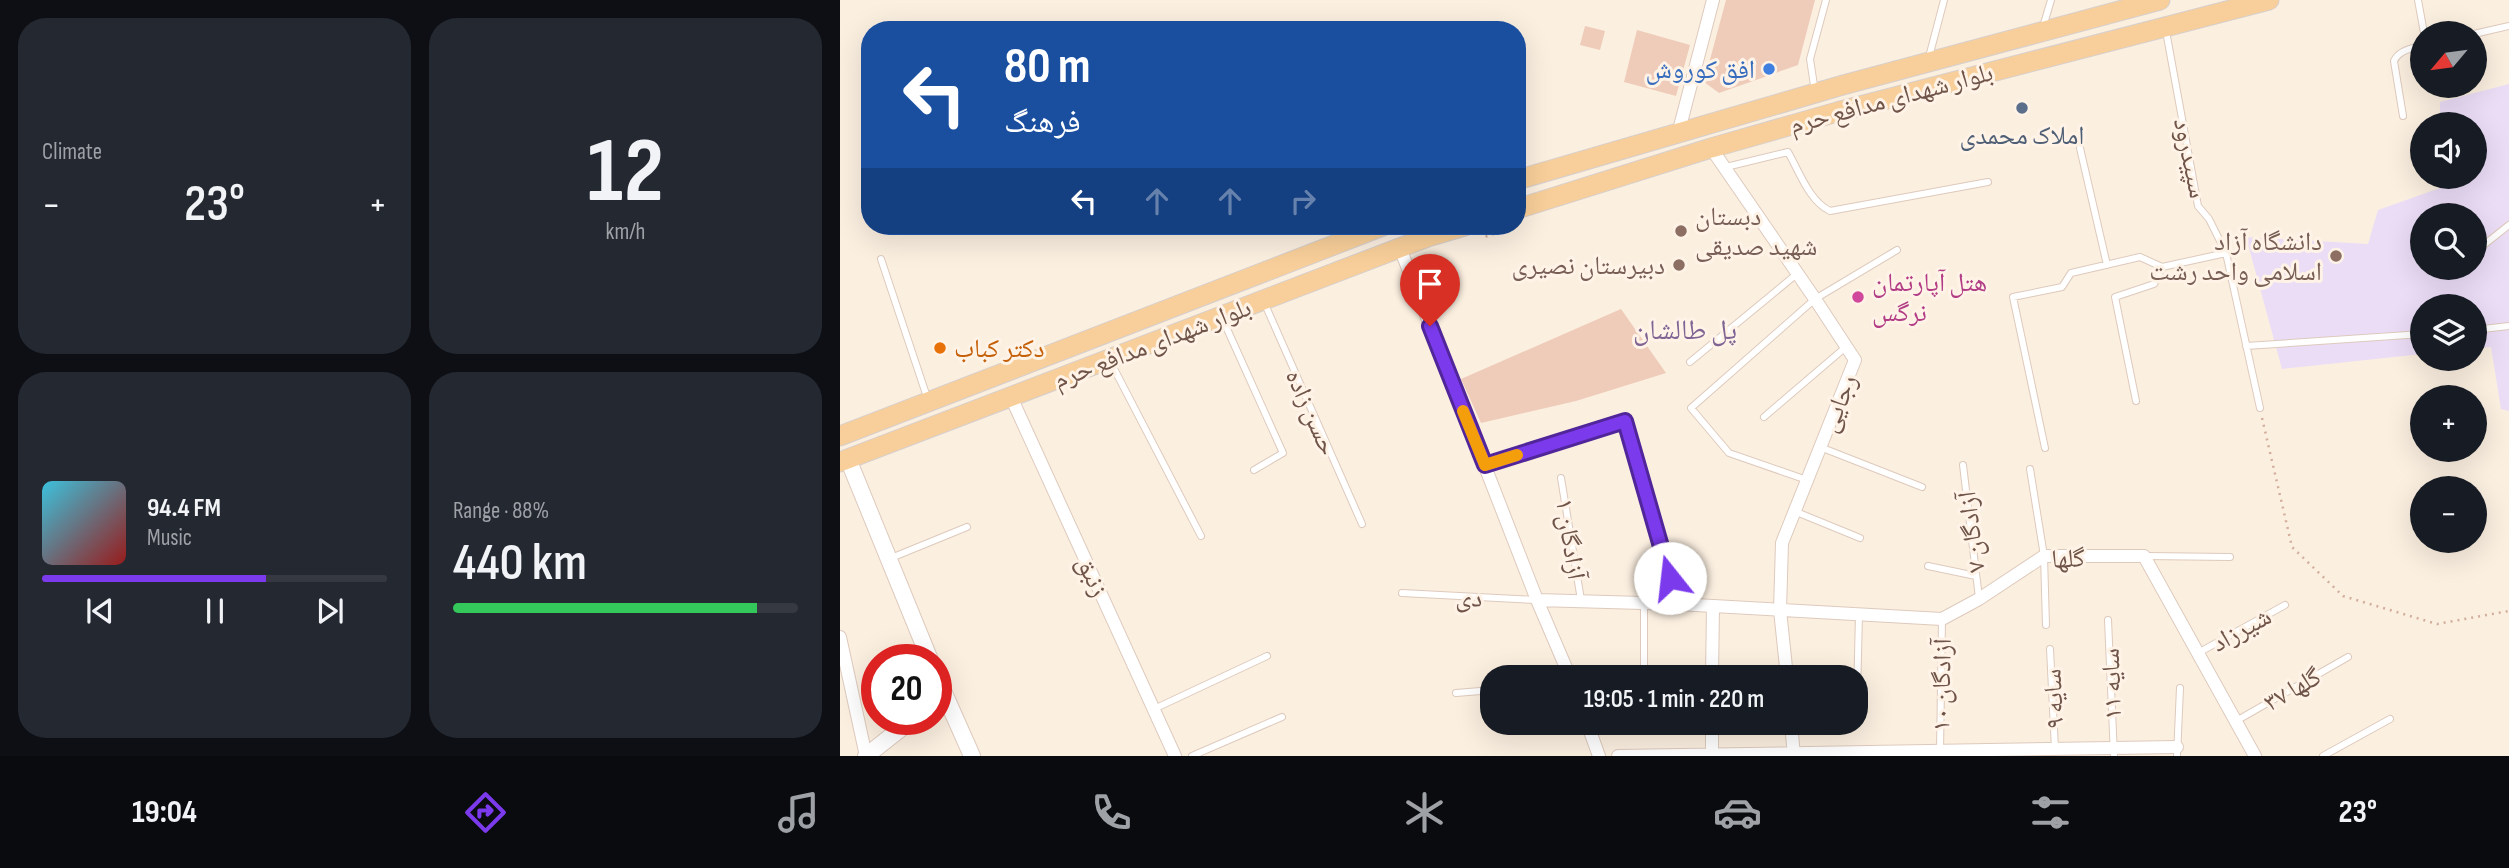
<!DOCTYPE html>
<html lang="en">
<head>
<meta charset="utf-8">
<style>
	:root { --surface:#171b24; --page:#242831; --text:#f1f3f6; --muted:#9ea1a6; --line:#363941; --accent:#7c3aed }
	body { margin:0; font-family:"Sofia Sans Condensed","Noto Naskh Arabic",sans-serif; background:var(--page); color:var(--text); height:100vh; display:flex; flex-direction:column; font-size:26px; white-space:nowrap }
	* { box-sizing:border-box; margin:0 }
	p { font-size:23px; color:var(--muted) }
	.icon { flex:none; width:38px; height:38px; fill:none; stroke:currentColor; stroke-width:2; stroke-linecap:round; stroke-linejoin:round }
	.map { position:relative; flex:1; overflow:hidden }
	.side { display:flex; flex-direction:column; gap:18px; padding:18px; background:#0d0f14; width:840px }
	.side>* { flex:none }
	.hud { position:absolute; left:21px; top:21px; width:665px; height:214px; border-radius:28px; box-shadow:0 7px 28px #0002; background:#1a4fa0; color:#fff; overflow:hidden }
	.needle { width:46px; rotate:241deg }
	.tools { position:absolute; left:1570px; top:21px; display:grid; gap:14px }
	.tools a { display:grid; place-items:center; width:77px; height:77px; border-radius:50%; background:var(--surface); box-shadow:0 7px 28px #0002; font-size:35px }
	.speed { position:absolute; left:21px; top:644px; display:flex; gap:14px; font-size:35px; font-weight:700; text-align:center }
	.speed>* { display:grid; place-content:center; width:91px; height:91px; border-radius:50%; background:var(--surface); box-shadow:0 7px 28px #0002; line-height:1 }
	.speed .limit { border:10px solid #d22; background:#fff; color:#111 }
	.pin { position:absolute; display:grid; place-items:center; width:60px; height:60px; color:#fff; margin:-72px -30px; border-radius:50% 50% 50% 0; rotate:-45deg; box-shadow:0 0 7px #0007 }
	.pin .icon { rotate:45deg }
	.me { position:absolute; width:77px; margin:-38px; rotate:344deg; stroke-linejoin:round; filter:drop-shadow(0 0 5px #0008) }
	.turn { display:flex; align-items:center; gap:24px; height:147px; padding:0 28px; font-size:32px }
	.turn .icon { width:91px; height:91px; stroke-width:2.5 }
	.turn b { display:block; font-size:49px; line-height:60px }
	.lanes { display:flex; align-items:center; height:66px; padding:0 28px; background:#0003; justify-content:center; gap:35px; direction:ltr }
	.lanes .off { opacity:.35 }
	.big { font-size:52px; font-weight:600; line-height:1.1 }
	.side .card { flex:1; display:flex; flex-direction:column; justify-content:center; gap:10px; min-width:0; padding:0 24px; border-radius:28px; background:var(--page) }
	.side .dial { align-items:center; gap:0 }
	.dial b { font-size:91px; line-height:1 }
	.song { display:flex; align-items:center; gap:21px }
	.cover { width:84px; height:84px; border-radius:10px; background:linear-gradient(135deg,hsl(190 70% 55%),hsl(0 70% 35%)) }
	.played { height:7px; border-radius:4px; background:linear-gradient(90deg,var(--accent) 65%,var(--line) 65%) }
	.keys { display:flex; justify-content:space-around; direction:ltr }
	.heat { display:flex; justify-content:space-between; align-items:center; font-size:38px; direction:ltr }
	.charge { height:10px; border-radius:5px; background:linear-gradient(90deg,#34c759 88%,var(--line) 0) }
	.side .tiles { flex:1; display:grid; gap:18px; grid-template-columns:repeat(2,1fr) }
	.trip { position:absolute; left:640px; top:665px; width:388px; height:70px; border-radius:28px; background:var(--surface); box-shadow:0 7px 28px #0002; font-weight:600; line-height:70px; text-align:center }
	.dock { display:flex; height:112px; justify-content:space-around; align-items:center; background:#090b0e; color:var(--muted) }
	.dock .icon { width:49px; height:49px }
	.dock .on { color:var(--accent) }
	.dock b { font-size:32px; color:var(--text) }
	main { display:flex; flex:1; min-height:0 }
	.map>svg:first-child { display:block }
</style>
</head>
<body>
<main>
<section class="side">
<div class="tiles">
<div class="card"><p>Climate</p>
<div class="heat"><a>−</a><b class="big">23°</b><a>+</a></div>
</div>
<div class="card dial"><b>12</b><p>km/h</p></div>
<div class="card">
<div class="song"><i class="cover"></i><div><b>94.4 FM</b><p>Music</p></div></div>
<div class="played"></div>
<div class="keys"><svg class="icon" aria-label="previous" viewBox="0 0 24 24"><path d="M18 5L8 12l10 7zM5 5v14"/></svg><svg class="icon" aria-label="pause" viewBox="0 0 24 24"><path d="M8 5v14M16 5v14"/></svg><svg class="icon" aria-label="next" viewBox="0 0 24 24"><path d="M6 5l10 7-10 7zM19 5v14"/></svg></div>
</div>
<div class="card"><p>Range · 88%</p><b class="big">440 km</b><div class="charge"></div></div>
</div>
</section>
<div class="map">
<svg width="1669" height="756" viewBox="0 0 1669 756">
	<rect width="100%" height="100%" fill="#fbefe0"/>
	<path fill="#ecddf7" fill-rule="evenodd" d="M1669,84V411L1661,409L1651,347L1635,348L1634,306H1582V354L1442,369L1406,237L1528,244L1538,210L1600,188V177H1634V124H1600V102ZM1582,215H1634V268H1582Z"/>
	<path fill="#efcbb9" d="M886,0H975L958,65L879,93L864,82Z
		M745,26L765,31L760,50L740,45Z
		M797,30L850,45L836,96L784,82Z
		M781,309L826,373L736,401L641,423L621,379Z"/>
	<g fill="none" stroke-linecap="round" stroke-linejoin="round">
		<g stroke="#decabd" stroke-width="8">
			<path id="service" d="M1578,0L1584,33
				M1203,27L1211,0
				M1326,31L1358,206L1369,219L1386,253L1420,408
				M1634,34L1669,26
				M1089,57L1104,0
				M975,92L970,59L986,0
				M1563,116L1554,61C1559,50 1571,49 1582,45
				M1240,148L1267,265
				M886,167L948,152C959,171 969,201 990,211L1148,182
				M1640,248L1669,225
				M41,259L88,400
				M1322,267L1386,253
				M424,302L522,524
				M383,320L443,453L414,470
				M1634,330L1669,326
				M1406,346L1582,334
				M270,361L361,536
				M850,362L958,273
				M1296,401L1275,297L1314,284L1322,267
				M924,417L1007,346
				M980,447L1082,487
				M1205,448L1173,297L1222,287L1231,273L1300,257L1322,267
				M645,465L785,421L838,604
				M1123,465L1139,598
				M1190,469L1204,556L1206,625
				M721,478L741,600
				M967,480L889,453L851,408L975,299L1057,250
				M954,511L1020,538
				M1306,556L1390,557
				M51,558L127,527
				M1088,566L1136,576
				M562,593L696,600
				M804,602V677
				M1268,620L1274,756
				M1210,649L1215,749
				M1358,653L1445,605
				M616,693L653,690
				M1017,697L1019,614
				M314,709L427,656
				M1396,721L1508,657
				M1100,751L1102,619
				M352,756L442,717
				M1337,756L1340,688
				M1483,756L1550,719"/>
		</g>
		<g stroke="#decabd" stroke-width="14">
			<path id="minor" d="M838,134L873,0
				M871,148L975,299L1015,360L942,543L940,610L947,677
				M560,248L697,600L730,677
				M171,397L335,756
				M697,600L838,604L1102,619L1139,599L1204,556H1304L1415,756
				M0,637L26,756
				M872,677L873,606
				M747,723L759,756
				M951,723L954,756
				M872,753V723
				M778,756L1337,747"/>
		</g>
		<g stroke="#decabd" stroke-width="18">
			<path id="tertiary" d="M8,459L90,660
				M96,675L132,756
				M26,756L73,719"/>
		</g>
		<g stroke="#d7cfcc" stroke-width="21">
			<path id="primary" d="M677,180L1003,85L1320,0
				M677,209L871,148L997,112L1429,0
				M0,436L543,226
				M0,462L588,237L625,226"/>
		</g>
		<path stroke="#d3ae9d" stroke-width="2.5" stroke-dasharray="2 5" stroke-linecap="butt" d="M642,232L644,237L657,233L655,226
			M1422,418L1452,547L1503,596L1597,624L1669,611"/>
		<use href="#service" stroke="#fff" stroke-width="6"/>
		<use href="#minor" stroke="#fff" stroke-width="12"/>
		<use href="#tertiary" stroke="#fff" stroke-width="16"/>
		<use href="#primary" stroke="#f8cf9a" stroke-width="19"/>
	</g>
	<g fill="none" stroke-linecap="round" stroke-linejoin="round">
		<g stroke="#51269a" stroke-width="18">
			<path id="route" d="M590,326L645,465L785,421L830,578"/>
		</g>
		<use href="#route" stroke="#7c3aed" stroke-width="12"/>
		<path stroke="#f59e0b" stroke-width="12" d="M623,411L645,465L677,455"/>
	</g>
	<circle fill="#3f7fe0" stroke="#fef3e6" stroke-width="2.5" cx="929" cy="69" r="7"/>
	<circle fill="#5c6f8a" stroke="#fef3e6" stroke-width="2.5" cx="1182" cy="108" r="7"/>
	<g fill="#8d6e63" stroke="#fef3e6" stroke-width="2.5">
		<circle cx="841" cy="231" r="7"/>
		<circle cx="1496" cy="256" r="7"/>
		<circle cx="839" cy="265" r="7"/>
	</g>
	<circle fill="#d1479c" stroke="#fef3e6" stroke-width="2.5" cx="1018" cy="297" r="7"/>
	<circle fill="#e8710a" stroke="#fef3e6" stroke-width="2.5" cx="100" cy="348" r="7"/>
	<g text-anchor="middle" stroke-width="6" stroke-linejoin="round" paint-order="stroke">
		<g font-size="26" fill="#366cbe" stroke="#fef3e6" text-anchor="end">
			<text x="915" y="78">افق کوروش</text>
		</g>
		<g font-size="26" fill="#705449" stroke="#fef3e6">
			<text transform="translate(1051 98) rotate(-15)" y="9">بلوار شهدای مدافع حرم</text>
			<text transform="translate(1351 158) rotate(78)" y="9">سپیدرود</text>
			<text transform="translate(312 343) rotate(-21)" y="9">بلوار شهدای مدافع حرم</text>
			<text transform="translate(998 403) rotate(-68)" y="9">رجایی</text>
			<text transform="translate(472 412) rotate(66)" y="9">حسن زاده</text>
			<text transform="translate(1131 532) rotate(-97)" y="9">آزادگان ۷</text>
			<text transform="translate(731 539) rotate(81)" y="9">آزادگان ۱</text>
			<text transform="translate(1228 558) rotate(-3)" y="9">گلها</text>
			<text transform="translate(253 576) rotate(65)" y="9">زنبق</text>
			<text transform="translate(629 597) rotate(3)" y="9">دی</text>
			<text transform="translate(1401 629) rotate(-29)" y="9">شیرزاد</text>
			<text transform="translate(1271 684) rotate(-92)" y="9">سایه ۱۱</text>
			<text transform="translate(1101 685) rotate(-89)" y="9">آزادگان ۱۰</text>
			<text transform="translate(1452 689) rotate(-30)" y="9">گلها ۳۷</text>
			<text transform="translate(1213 699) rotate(-93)" y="9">سایه ۹</text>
		</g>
		<g font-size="26" fill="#4e5e75" stroke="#fef3e6">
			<text x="1182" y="144">املاک محمدی</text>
		</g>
		<g font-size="26" fill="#785e54" stroke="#fef3e6" text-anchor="end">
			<text x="855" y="225" text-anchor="start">دبستان<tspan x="855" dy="30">شهید صدیقی</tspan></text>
			<text x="1482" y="250">دانشگاه آزاد<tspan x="1482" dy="30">اسلامی واحد رشت</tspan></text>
			<text x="825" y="274">دبیرستان نصیری</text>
		</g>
		<g font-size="26" fill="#b23c85" stroke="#fef3e6" text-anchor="start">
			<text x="1032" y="291">هتل آپارتمان<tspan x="1032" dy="30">نرگس</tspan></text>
		</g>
		<g font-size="26" fill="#c56008" stroke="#fef3e6" text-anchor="start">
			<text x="114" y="357">دکتر کباب</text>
		</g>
		<g font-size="28" fill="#806494" stroke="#fef3e6">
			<text x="845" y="339">پل طالشان</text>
		</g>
	</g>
</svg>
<div class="tools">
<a><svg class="needle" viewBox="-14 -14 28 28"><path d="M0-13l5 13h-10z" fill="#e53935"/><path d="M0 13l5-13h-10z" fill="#9ea1a6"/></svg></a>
<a><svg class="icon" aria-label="sound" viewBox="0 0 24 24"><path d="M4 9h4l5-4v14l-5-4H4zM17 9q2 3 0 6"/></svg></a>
<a><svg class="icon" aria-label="search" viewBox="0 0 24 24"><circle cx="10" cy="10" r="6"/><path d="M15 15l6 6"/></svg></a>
<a><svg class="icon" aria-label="layers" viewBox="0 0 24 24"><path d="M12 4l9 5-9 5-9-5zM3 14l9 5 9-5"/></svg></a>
<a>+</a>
<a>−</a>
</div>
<div class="speed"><div class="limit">20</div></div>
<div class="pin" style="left:590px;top:326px;background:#d93025"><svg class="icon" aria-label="arrive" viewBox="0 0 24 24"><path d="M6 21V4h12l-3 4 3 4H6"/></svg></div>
<svg class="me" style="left:830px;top:578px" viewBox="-20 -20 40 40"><circle r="19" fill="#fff"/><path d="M0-13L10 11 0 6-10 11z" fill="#7c3aed"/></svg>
<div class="trip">19:05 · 1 min · 220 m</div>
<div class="hud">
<div class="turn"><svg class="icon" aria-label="left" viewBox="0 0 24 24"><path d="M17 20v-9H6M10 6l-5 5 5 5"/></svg><div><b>80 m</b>فرهنگ</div></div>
<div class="lanes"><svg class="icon" aria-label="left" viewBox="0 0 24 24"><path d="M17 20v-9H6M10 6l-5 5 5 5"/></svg><svg class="icon off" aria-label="ahead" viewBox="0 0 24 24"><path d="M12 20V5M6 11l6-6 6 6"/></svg><svg class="icon off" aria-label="ahead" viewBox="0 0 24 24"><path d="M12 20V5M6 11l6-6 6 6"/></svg><svg class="icon off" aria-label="right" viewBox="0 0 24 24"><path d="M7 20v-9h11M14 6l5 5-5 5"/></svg></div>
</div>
</div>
</main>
<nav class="dock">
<b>19:04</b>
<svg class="icon on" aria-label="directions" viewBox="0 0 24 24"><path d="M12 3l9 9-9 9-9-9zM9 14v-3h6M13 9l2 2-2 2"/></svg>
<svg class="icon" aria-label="music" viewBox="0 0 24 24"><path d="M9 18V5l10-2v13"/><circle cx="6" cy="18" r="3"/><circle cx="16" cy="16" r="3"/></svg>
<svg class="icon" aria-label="phone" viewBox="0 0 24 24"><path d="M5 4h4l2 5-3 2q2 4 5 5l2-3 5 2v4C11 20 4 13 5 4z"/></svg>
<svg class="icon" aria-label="climate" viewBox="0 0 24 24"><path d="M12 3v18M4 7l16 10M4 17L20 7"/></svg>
<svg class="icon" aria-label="car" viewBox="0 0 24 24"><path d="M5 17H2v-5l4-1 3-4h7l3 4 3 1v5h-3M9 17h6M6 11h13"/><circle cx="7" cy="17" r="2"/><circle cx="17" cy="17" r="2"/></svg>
<svg class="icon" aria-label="filters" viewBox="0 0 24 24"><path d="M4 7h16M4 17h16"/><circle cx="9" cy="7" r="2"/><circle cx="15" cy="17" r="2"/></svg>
<b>23°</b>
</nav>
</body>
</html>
